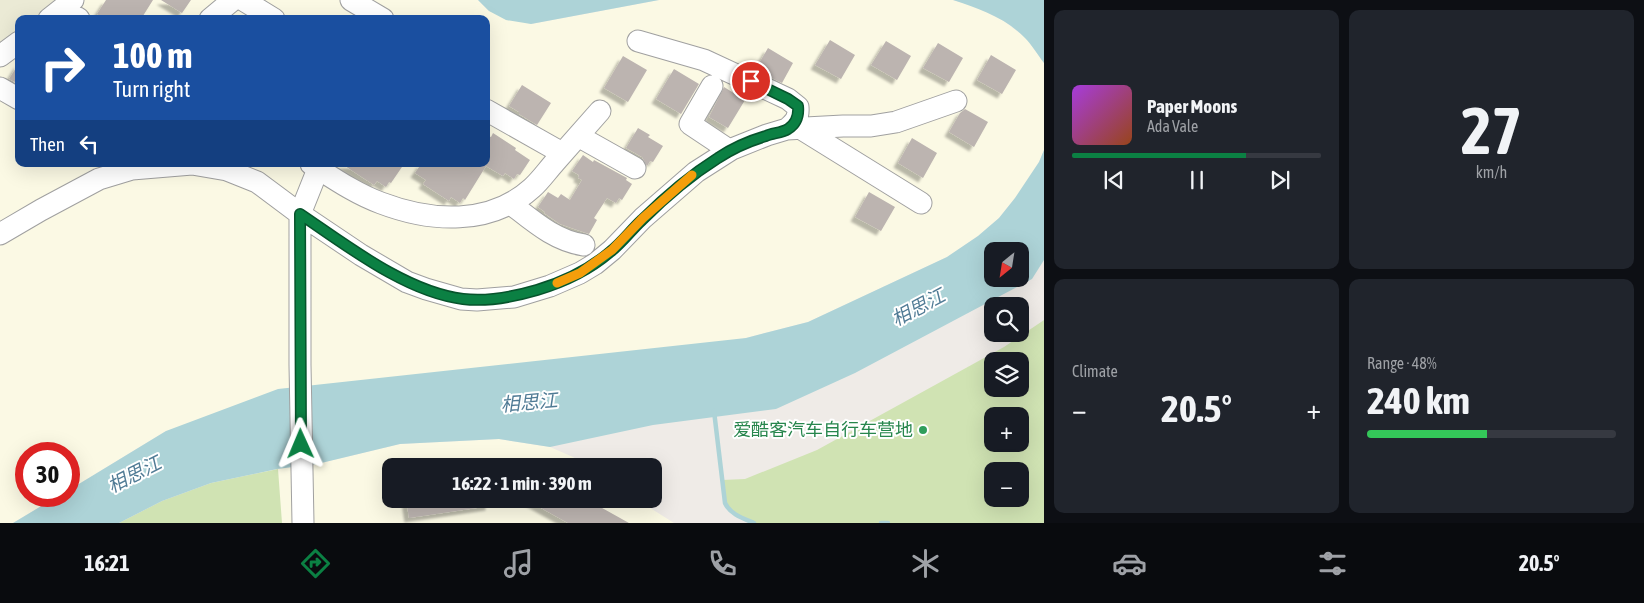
<!DOCTYPE html>
<html lang="en">
<head>
<meta charset="utf-8">
<style>
	:root { --surface:#171b24; --page:#20242c; --text:#f1f3f6; --muted:#9ea1a6; --line:#363941; --accent:#0b8043 }
	body { margin:0; font-family:"Asap Condensed","Noto Sans SC",sans-serif; background:var(--page); color:var(--text); height:100vh; display:flex; flex-direction:column; font-size:19px; white-space:nowrap }
	* { box-sizing:border-box; margin:0 }
	p { font-size:16px; color:var(--muted) }
	.icon { flex:none; width:28px; height:28px; fill:none; stroke:currentColor; stroke-width:2; stroke-linecap:round; stroke-linejoin:round }
	.map { position:relative; flex:1; overflow:hidden }
	.drawer { display:flex; flex-direction:column; gap:10px; padding:10px; background:#0d0f14; width:600px }
	.drawer>* { flex:none }
	.guide { position:absolute; left:15px; top:15px; width:475px; height:152px; border-radius:10px; box-shadow:0 5px 20px #0002; background:#1a4fa0; color:#fff; overflow:hidden }
	.needle { width:32px; rotate:210deg }
	.fabs { position:absolute; left:984px; top:242px; display:grid; gap:10px }
	.fabs a { display:grid; place-items:center; width:45px; height:45px; border-radius:10px; background:var(--surface); box-shadow:0 5px 20px #0002; font-size:25px }
	.speed { position:absolute; left:15px; top:442px; display:flex; gap:10px; font-size:25px; font-weight:700; text-align:center }
	.speed>* { display:grid; place-content:center; width:65px; height:65px; border-radius:50%; background:var(--surface); box-shadow:0 5px 20px #0002; line-height:1 }
	.speed .limit { border:8px solid #d22; background:#fff; color:#111 }
	.pin { position:absolute; display:grid; place-items:center; width:42px; height:42px; color:#fff; margin:-21px; border:2px solid #fff; border-radius:50%; box-shadow:0 1px 5px #0007 }
	.me { position:absolute; width:55px; margin:-28px; rotate:359deg; stroke-linejoin:round; filter:drop-shadow(0 0 4px #0008) }
	.turn { display:flex; align-items:center; gap:18px; height:105px; padding:0 15px; font-size:22px }
	.turn .icon { width:65px; height:65px; stroke-width:2.5 }
	.turn b { display:block; font-size:35px; line-height:42px }
	.then { display:flex; align-items:center; height:48px; padding:0 15px; background:#0003; gap:10px; font-size:19px }
	.big { font-size:38px; font-weight:700; line-height:1.1 }
	.drawer .widget { flex:1; display:flex; flex-direction:column; justify-content:center; gap:8px; min-width:0; padding:0 18px; border-radius:10px; background:var(--page) }
	.drawer .dial { align-items:center; gap:0 }
	.dial b { font-size:65px; line-height:1 }
	.song { display:flex; align-items:center; gap:15px }
	.cover { width:60px; height:60px; border-radius:8px; background:linear-gradient(135deg,hsl(280 70% 55%),hsl(20 70% 35%)) }
	.played { height:5px; border-radius:2px; background:linear-gradient(90deg,var(--accent) 70%,var(--line) 70%) }
	.keys { display:flex; justify-content:space-around; direction:ltr }
	.heat { display:flex; justify-content:space-between; align-items:center; font-size:28px; direction:ltr }
	.charge { height:8px; border-radius:4px; background:linear-gradient(90deg,#34c759 48%,var(--line) 0) }
	.drawer .tiles { flex:1; display:grid; gap:10px; grid-template-columns:repeat(2,1fr) }
	.trip { position:absolute; left:382px; top:458px; width:280px; height:50px; border-radius:10px; background:var(--surface); box-shadow:0 5px 20px #0002; font-weight:700; line-height:50px; text-align:center }
	.tabs { display:flex; height:80px; justify-content:space-around; align-items:center; background:#090b0e; color:var(--muted) }
	.tabs .icon { width:35px; height:35px }
	.tabs .active { color:var(--accent) }
	.tabs b { font-size:22px; color:var(--text) }
	main { display:flex; flex:1; min-height:0 }
	.map>svg:first-child { display:block }
</style>
</head>
<body>
<main>
<div class="map">
<svg width="1044" height="523" viewBox="0 0 1044 523">
	<defs>
		<filter id="shadow"><feDropShadow dx="-4.5" dy="4.5" stdDeviation="1" flood-color="#0004"/></filter>
	</defs>
	<rect width="100%" height="100%" fill="#efebe7"/>
	<path fill="#fbf9e4" d="M84,0H478L489,11L531,24L659,0H953L974,6L1004,21L1026,38L1044,63V150L1039,162L1015,198L999,218L978,236L947,257L808,322L746,338L317,464L400,444L499,439L550,447L573,457L587,466H391V499H636L674,523H119L211,483L277,469L166,431L69,490V454H26V496H58L13,523H0V64L19,49V164H486V19H59Z"/>
	<path fill="#ebead5" d="M0,0H58L33,19H19V30L0,44Z"/>
	<path fill="#d0e3b3" fill-rule="evenodd" d="M1044,320V523H754C725,511 726,510 722,480L745,479L817,450L1004,347ZM992,361H1020V389H992ZM992,416H1020V444H992ZM992,471H1020V499H992Z
		M278,469L282,523H119L162,501L211,483Z"/>
	<path fill="#add3d7" fill-rule="evenodd" d="M478,0H659L531,24L506,20L489,11Z
		M953,0H1044V63C1038,55 1032,45 1025,38C1006,18 978,8 953,0Z
		M1044,150V260L1032,279L855,373L776,409L653,425L550,447L499,439L400,444L317,464L277,469L211,483L162,501L119,523H13L58,496H69V490L166,431L278,389L746,338L808,322L947,257L978,236L999,218L1015,198L1039,162ZM992,251H1020V279H992Z"/>
	<g fill="none" stroke-linecap="round" stroke-linejoin="round">
		<path stroke="#add3d7" stroke-width="4.5" d="M714,411L725,503C730,514 742,518 754,523
			M881,523H888"/>
	</g>
	<path fill="#bcb4b0" filter="url(#shadow)" d="M106,0H153L141,19H105L97,14Z
		M161,0H191L182,13Z
		M830,40L855,55L841,79L815,65Z
		M886,41L911,56L897,80L871,65Z
		M938,43L963,58L949,82L923,68Z
		M768,48L793,63L782,83L755,70Z
		M991,55L1016,70L1002,94L977,80Z
		M623,56L647,70L628,102L604,88Z
		M19,63V84L9,79Z
		M674,69L699,84L681,114L656,99Z
		M522,85L551,103L537,125L519,114V112L509,106Z
		M724,87L745,100L728,128L709,117Z
		M965,109L988,122L974,147L949,132L960,113Z
		M638,128L650,135L648,137L663,146L653,162L650,161L647,166L642,157L626,148Z
		M493,133L516,148L515,150L530,160L520,175L517,174L514,179L505,173L503,176L486,166L465,200L463,198L460,203L451,197L449,201L423,184L426,180L415,173L421,164H486V135L491,137Z
		M912,138L937,153L923,178L898,163Z
		M583,155L593,162L594,160L627,178L626,180L632,184L622,200L619,198L616,203L607,198L594,218L597,220L589,234L560,224L544,213L545,212L538,207L548,192L558,198L561,194L570,200L582,180L578,178L579,175L572,171Z
		M342,164H404L391,183L389,182L386,187L377,181L374,185Z
		M869,192L895,207L881,231L855,217Z
		M406,499H490V506L409,518Z
		M525,499H586L629,523H568Z"/>
	<g fill="none" stroke-linecap="round" stroke-linejoin="round">
		<g stroke="#a0a0a0" stroke-width="23">
			<path id="minor" d="M243,0L274,19
				M351,0L383,19
				M78,18L79,19
				M49,19L73,0
				M210,19L233,0
				M638,41L704,60L788,99L798,107C799,118 795,122 787,129
				M0,56L19,42
				M712,86L690,124L729,150
				M0,88L19,99
				M486,110L562,153
				M800,128L921,203
				M578,136L635,168
				M311,164C333,178 356,194 381,203C431,222 490,226 532,188C540,181 547,171 555,162C570,145 585,128 600,111
				M511,204C533,221 555,241 584,245
				M0,234L41,210L99,179L132,169L192,164L227,170L257,182L300,214L361,255L407,282L426,289L461,299L477,300L514,297L550,286L580,273L595,264L612,250L643,218L696,172L732,149L767,135L787,129L843,126H871L896,122L956,101
				M303,523L300,365V214L320,164"/>
		</g>
		<use href="#minor" stroke="#fff" stroke-width="21"/>
	</g>
	<g fill="none" stroke-linecap="round" stroke-linejoin="round">
		<g stroke="#07532c" stroke-width="12">
			<path id="route" d="M301,444L300,214C346,245 406,292 463,299C487,302 513,297 537,290C564,282 589,270 610,252C622,243 631,230 642,220C665,197 691,175 718,158C733,148 749,141 766,136C772,133 782,133 788,129C796,124 799,116 798,106L788,99L751,81"/>
		</g>
		<use href="#route" stroke="#0b8043" stroke-width="9"/>
		<path stroke="#f59e0b" stroke-width="9" d="M557,283L580,273L612,250L643,218L692,175"/>
	</g>
	<circle fill="#2e9e5b" stroke="#fff" stroke-width="2" cx="923" cy="430" r="5"/>
	<g text-anchor="middle" stroke-width="4" stroke-linejoin="round" paint-order="stroke">
		<g font-size="18" fill="#27864d" stroke="#fff" text-anchor="end">
			<text x="913" y="436">爱酷客汽车自行车营地</text>
		</g>
		<g font-size="19" font-style="italic" fill="#507b95" stroke="#fff">
			<text transform="translate(918 307) rotate(-28)" y="7">相思江</text>
			<text transform="translate(529 402) rotate(-5)" y="7">相思江</text>
			<text transform="translate(134 474) rotate(-27)" y="7">相思江</text>
		</g>
	</g>
</svg>
<div class="fabs">
<a><svg class="needle" viewBox="-14 -14 28 28"><path d="M0-13l5 13h-10z" fill="#e53935"/><path d="M0 13l5-13h-10z" fill="#9ea1a6"/></svg></a>
<a><svg class="icon" aria-label="search" viewBox="0 0 24 24"><circle cx="10" cy="10" r="6"/><path d="M15 15l6 6"/></svg></a>
<a><svg class="icon" aria-label="layers" viewBox="0 0 24 24"><path d="M12 4l9 5-9 5-9-5zM3 14l9 5 9-5"/></svg></a>
<a>+</a>
<a>−</a>
</div>
<div class="speed"><div class="limit">30</div></div>
<div class="pin" style="left:751px;top:81px;background:#d93025"><svg class="icon" aria-label="arrive" viewBox="0 0 24 24"><path d="M6 21V4h12l-3 4 3 4H6"/></svg></div>
<svg class="me" style="left:301px;top:444px" viewBox="-20 -20 40 40"><path d="M0-17L14 15 0 8-14 15z" fill="#0b8043" stroke="#fff" stroke-width="4"/></svg>
<div class="trip">16:22 · 1 min · 390 m</div>
<div class="guide">
<div class="turn"><svg class="icon" aria-label="right" viewBox="0 0 24 24"><path d="M7 20v-9h11M14 6l5 5-5 5"/></svg><div><b>100 m</b>Turn right</div></div>
<div class="then">Then<svg class="icon" aria-label="left" viewBox="0 0 24 24"><path d="M17 20v-9H6M10 6l-5 5 5 5"/></svg></div>
</div>
</div>
<section class="drawer">
<div class="tiles">
<div class="widget">
<div class="song"><i class="cover"></i><div><b>Paper Moons</b><p>Ada Vale</p></div></div>
<div class="played"></div>
<div class="keys"><svg class="icon" aria-label="previous" viewBox="0 0 24 24"><path d="M18 5L8 12l10 7zM5 5v14"/></svg><svg class="icon" aria-label="pause" viewBox="0 0 24 24"><path d="M8 5v14M16 5v14"/></svg><svg class="icon" aria-label="next" viewBox="0 0 24 24"><path d="M6 5l10 7-10 7zM19 5v14"/></svg></div>
</div>
<div class="widget dial"><b>27</b><p>km/h</p></div>
<div class="widget"><p>Climate</p>
<div class="heat"><a>−</a><b class="big">20.5°</b><a>+</a></div>
</div>
<div class="widget"><p>Range · 48%</p><b class="big">240 km</b><div class="charge"></div></div>
</div>
</section>
</main>
<nav class="tabs">
<b>16:21</b>
<svg class="icon active" aria-label="directions" viewBox="0 0 24 24"><path d="M12 3l9 9-9 9-9-9zM9 14v-3h6M13 9l2 2-2 2"/></svg>
<svg class="icon" aria-label="music" viewBox="0 0 24 24"><path d="M9 18V5l10-2v13"/><circle cx="6" cy="18" r="3"/><circle cx="16" cy="16" r="3"/></svg>
<svg class="icon" aria-label="phone" viewBox="0 0 24 24"><path d="M5 4h4l2 5-3 2q2 4 5 5l2-3 5 2v4C11 20 4 13 5 4z"/></svg>
<svg class="icon" aria-label="climate" viewBox="0 0 24 24"><path d="M12 3v18M4 7l16 10M4 17L20 7"/></svg>
<svg class="icon" aria-label="car" viewBox="0 0 24 24"><path d="M5 17H2v-5l4-1 3-4h7l3 4 3 1v5h-3M9 17h6M6 11h13"/><circle cx="7" cy="17" r="2"/><circle cx="17" cy="17" r="2"/></svg>
<svg class="icon" aria-label="filters" viewBox="0 0 24 24"><path d="M4 7h16M4 17h16"/><circle cx="9" cy="7" r="2"/><circle cx="15" cy="17" r="2"/></svg>
<b>20.5°</b>
</nav>
</body>
</html>
